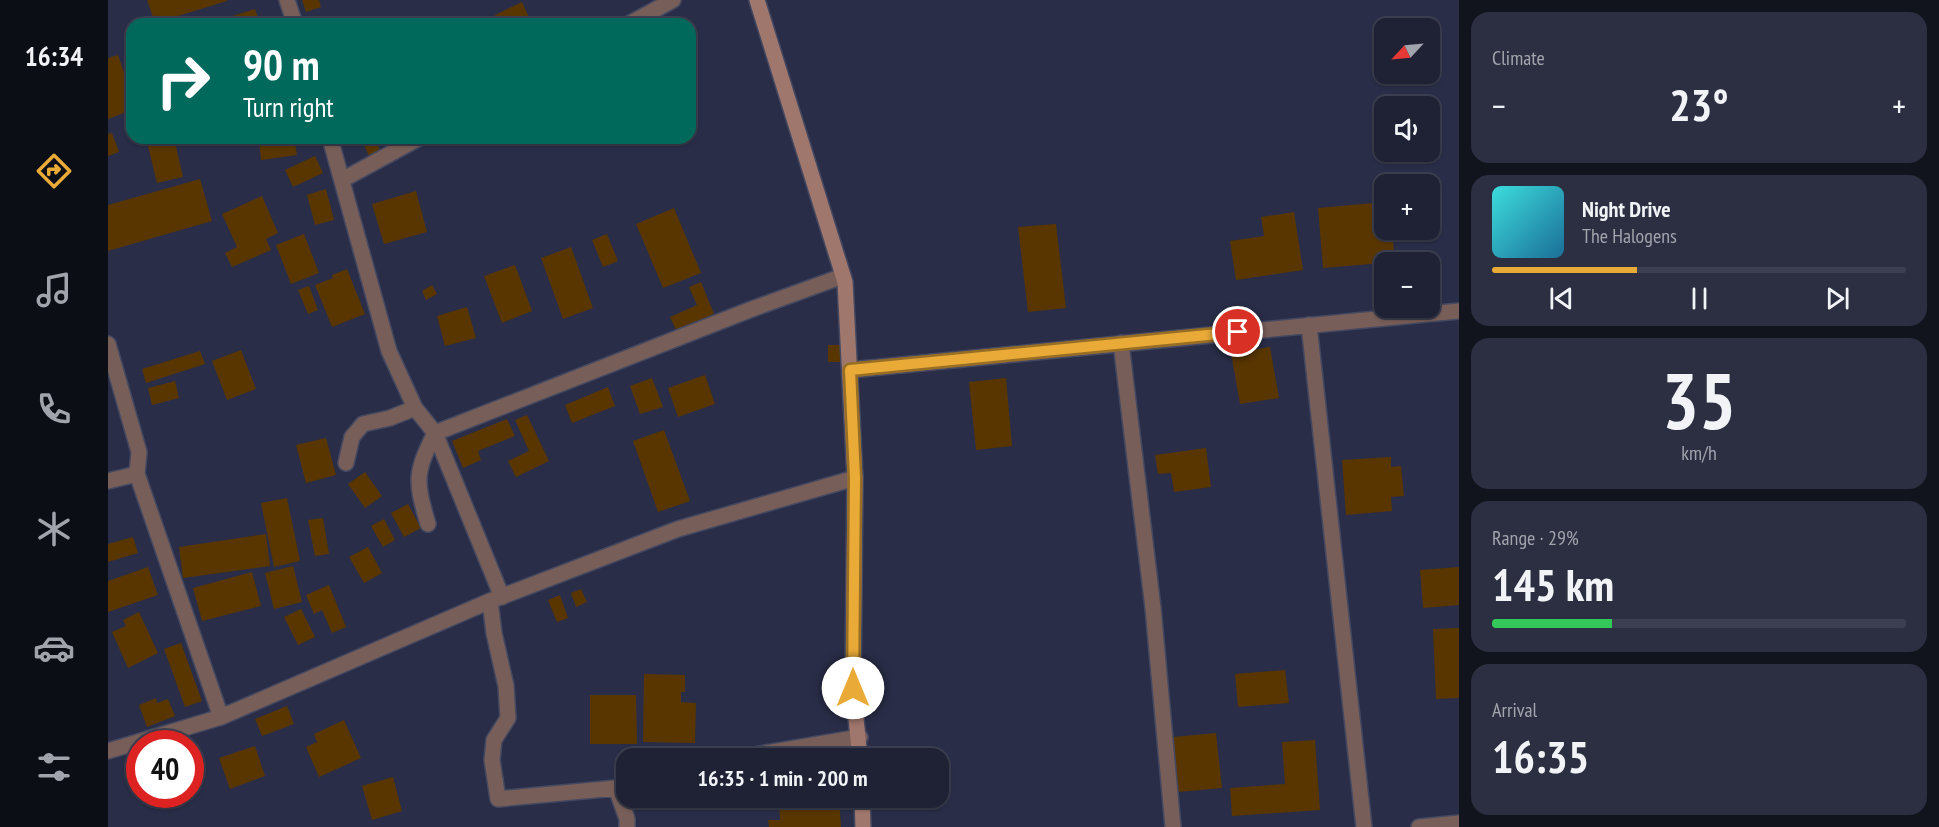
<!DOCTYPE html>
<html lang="en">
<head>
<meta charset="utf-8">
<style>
	:root { --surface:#1f2235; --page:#2c2f41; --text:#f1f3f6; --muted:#a1a4ad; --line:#3c3f50; --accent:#e9aa38 }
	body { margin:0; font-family:"PT Sans Narrow",sans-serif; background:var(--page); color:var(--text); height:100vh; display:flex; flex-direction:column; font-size:22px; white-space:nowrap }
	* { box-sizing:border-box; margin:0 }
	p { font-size:20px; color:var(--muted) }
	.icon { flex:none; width:33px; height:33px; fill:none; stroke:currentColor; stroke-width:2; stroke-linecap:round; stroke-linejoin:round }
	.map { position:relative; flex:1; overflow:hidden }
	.panel { display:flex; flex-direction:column; gap:12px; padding:12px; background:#11131d; width:480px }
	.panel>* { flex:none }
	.guide { position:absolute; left:18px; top:18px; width:570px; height:126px; border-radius:18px; box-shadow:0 2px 4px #0004,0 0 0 2px var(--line); background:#00695c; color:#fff; overflow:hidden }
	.needle { width:39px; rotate:244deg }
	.tools { position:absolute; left:1266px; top:18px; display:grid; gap:12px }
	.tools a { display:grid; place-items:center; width:66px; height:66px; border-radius:12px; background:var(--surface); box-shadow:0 2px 4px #0004,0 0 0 2px var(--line); font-size:30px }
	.speed { position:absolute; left:18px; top:730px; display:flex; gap:12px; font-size:30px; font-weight:700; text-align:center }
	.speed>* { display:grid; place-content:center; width:78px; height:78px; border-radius:50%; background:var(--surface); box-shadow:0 2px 4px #0004,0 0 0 2px var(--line); line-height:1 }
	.speed .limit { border:9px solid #d22; background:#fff; color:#111 }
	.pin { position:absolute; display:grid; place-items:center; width:51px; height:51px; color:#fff; margin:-26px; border:3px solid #fff; border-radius:50%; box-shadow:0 2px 6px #0007 }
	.me { position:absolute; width:66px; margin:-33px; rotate:0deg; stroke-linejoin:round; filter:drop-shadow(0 0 4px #0008) }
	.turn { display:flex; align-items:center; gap:21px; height:126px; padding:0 18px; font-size:27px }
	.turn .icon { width:78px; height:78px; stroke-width:2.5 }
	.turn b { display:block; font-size:42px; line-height:51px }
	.big { font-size:45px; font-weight:800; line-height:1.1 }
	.panel .card { flex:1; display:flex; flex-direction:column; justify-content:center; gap:9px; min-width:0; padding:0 21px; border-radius:18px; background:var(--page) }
	.panel .dial { align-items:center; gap:0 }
	.dial b { font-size:78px; line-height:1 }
	.song { display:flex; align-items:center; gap:18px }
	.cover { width:72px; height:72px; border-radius:9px; background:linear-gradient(135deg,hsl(180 70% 55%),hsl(200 70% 35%)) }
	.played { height:6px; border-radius:3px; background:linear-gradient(90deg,var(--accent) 35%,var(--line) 35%) }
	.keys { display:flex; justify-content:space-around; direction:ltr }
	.heat { display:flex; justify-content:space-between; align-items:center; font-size:33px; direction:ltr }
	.charge { height:9px; border-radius:4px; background:linear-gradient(90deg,#34c759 29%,var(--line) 0) }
	.trip { position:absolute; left:508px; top:748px; width:333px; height:60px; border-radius:18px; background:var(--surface); box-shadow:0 2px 4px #0004,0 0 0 2px var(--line); font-weight:800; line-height:60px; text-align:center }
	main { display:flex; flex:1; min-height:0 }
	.dock { display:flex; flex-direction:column; width:108px; justify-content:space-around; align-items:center; background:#0c0e15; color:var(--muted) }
	.dock .icon { width:42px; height:42px }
	.dock .active { color:var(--accent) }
	.dock b { font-size:27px; color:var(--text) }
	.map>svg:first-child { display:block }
</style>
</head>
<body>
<main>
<nav class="dock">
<b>16:34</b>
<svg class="icon active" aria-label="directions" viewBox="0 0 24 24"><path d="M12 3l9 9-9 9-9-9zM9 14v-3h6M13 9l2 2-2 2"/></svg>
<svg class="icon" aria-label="music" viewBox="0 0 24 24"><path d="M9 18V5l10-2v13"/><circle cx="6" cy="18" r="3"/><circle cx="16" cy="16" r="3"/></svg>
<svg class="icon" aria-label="phone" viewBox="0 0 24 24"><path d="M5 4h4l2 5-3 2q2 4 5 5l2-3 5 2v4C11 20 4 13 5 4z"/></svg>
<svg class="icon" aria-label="climate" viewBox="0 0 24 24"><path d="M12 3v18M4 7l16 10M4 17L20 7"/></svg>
<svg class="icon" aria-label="car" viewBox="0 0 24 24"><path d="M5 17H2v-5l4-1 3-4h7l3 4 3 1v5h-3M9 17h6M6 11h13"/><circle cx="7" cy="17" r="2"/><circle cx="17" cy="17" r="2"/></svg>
<svg class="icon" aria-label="filters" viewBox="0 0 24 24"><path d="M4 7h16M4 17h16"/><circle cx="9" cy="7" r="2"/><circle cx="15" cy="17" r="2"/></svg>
</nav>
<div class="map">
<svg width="1351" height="827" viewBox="0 0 1351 827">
	<rect width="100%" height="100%" fill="#292d47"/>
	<path fill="#593600" d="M39,0H119V1L47,23Z
		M194,0H211L213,7L198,12Z
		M414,2L424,24H392L387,15Z
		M147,9L152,24H120L118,18Z
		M10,55L24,95V110L0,119V58Z
		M4,133L11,152L0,156V134Z
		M38,138H66L75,177L49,183Z
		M151,138H186L189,155L153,160Z
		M260,138H267L273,153L262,158L254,141Z
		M207,156L215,173L185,187L177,170Z
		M92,179L104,221L0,251V205Z
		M218,189L226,220L207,225L199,195Z
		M308,191L319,232L276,244L264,204Z
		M154,196L170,233L158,239L163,250L124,267L117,253L129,247L114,214Z
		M1276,202V230H1284L1287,262L1215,268L1210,208Z
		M566,208L593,273L555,288L528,224Z
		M1186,212L1195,270L1128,280L1122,241L1156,236L1153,217Z
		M948,224L958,308L920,312L910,227Z
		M196,234L211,273L183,284L168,245Z
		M499,234L510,261L495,267L484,240Z
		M463,247L485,308L455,319L433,258Z
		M407,265L424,311L394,323L376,276Z
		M239,269L257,314L224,327L207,285L225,278L224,275Z
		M593,282L606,314L568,330L562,317L589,305L581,287Z
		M324,285L329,294L318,300L314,291Z
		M201,286L210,310L200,314L190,290Z
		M359,307L368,338L337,346L329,316Z
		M720,345H732L733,362H720Z
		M1162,347L1171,398L1132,404L1123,353Z
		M133,350L148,389L119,400L104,361Z
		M92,351L97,364L38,383L34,369Z
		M597,375L607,404L570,417L560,388Z
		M544,378L555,407L532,414L522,386Z
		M898,378L904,446L868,450L861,382Z
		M67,381L71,398L44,405L40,388Z
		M500,387L507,406L464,423L457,405Z
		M419,415L441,461L408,477L400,461L421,451L407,420Z
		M399,419L407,436L370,451L373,460L355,468L344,441Z
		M556,430L582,501L550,512L525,441Z
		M218,438L228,475L198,483L188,445Z
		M1098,448L1103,487L1066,492L1063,473L1050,474L1047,455Z
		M1283,457V467L1293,466L1296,496L1283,497L1284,511L1238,515L1234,460Z
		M257,472L274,496L257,508L240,484Z
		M179,498L192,561L166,567L153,503Z
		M300,504L313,528L296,537L283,513Z
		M215,518L221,554L207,556L200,520Z
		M276,519L287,540L275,547L263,526Z
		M158,534L162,566L75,578L71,547Z
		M25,537L30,553L0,562V544Z
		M260,547L274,573L256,583L241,557Z
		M185,566L194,602L166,609L157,573Z
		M40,567L50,595L0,612V581Z
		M1351,567V605L1315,608L1312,570Z
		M144,572L153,606L94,621L85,588Z
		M221,585L238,627L224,633L214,610L206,614L198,595Z
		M473,589L479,602L468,607L463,593Z
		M452,595L460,618L449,622L440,600Z
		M193,609L207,637L190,645L176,617Z
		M31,612L50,653L20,668L4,632L18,626L15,620Z
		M1351,628V698L1328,699L1325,629Z
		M73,643L94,701L77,707L56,649Z
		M1177,670L1181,703L1130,707L1127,674Z
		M536,674L577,675V692H573V702L588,703L587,743L535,742Z
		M482,695H528L529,744H482Z
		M48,698L49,703L60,699L67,716L39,727L31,705Z
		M179,706L186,724L154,736L147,719Z
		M236,720L253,758L211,777L198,747L209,742L206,734Z
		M1108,733L1114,788L1070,792L1065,737Z
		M1207,740L1212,810L1124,816L1122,788L1177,784L1174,742Z
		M147,746L157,776L122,789L111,758Z
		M285,777L294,811L264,820L254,786Z
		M671,798H731L733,827H661L660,820H672Z"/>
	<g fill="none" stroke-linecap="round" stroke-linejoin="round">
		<g stroke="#444860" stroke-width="18">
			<path id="street" d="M179,0L187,24
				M521,24L565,0
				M222,138L281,351L307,408L327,433L394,597
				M234,180L311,138
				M1201,325L1256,827
				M1013,343L1045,608L1065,827
				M0,344L31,452L29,474L113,717
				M742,370L1351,311
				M238,463L244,437L255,424L282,418L307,408
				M0,481L29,474
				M320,524C307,480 307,473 327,433L644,309L735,276
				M382,601L386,633L398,686L400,718L386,740L384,760L390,799L508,788L519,784
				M0,751L113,717L382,601L570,529L747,478
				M623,759L752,737
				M508,788L519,819V827
				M1311,827L1351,823"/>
		</g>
		<g stroke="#444860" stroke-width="18">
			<path id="secondary" d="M649,0L737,282L747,478L745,688L752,759
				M754,798L755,827"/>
		</g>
		<use href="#street" stroke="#785e58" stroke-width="15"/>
		<use href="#secondary" stroke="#a0776d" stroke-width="15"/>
	</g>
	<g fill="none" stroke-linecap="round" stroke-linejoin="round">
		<g stroke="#976e24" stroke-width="15">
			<path id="route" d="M745,688L747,478L742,370L1130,332"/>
		</g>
		<use href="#route" stroke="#e9aa38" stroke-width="10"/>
	</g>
</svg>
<div class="tools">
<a><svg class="needle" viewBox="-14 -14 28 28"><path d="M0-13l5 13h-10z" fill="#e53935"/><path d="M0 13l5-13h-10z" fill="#a1a4ad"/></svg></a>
<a><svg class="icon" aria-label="sound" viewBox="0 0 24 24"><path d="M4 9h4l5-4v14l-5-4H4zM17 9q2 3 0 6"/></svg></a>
<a>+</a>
<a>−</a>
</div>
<div class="speed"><div class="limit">40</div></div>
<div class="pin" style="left:1130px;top:332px;background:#d93025"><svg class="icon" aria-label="arrive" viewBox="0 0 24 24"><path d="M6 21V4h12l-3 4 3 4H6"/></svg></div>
<svg class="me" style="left:745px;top:688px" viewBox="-20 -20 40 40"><circle r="19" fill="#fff"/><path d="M0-13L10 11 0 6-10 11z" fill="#e9aa38"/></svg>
<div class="trip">16:35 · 1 min · 200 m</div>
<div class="guide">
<div class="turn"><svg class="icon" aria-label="right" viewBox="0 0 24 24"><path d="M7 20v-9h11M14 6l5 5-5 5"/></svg><div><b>90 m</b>Turn right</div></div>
</div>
</div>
<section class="panel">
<div class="card"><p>Climate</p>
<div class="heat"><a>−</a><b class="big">23°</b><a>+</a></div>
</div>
<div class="card">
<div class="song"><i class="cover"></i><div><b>Night Drive</b><p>The Halogens</p></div></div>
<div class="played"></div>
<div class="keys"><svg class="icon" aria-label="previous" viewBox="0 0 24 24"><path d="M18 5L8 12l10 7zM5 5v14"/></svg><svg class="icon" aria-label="pause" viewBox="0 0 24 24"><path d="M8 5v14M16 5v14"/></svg><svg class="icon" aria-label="next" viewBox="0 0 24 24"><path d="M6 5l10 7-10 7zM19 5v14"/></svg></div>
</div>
<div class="card dial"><b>35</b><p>km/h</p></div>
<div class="card"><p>Range · 29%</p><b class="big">145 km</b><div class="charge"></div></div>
<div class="card"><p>Arrival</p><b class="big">16:35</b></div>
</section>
</main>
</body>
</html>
